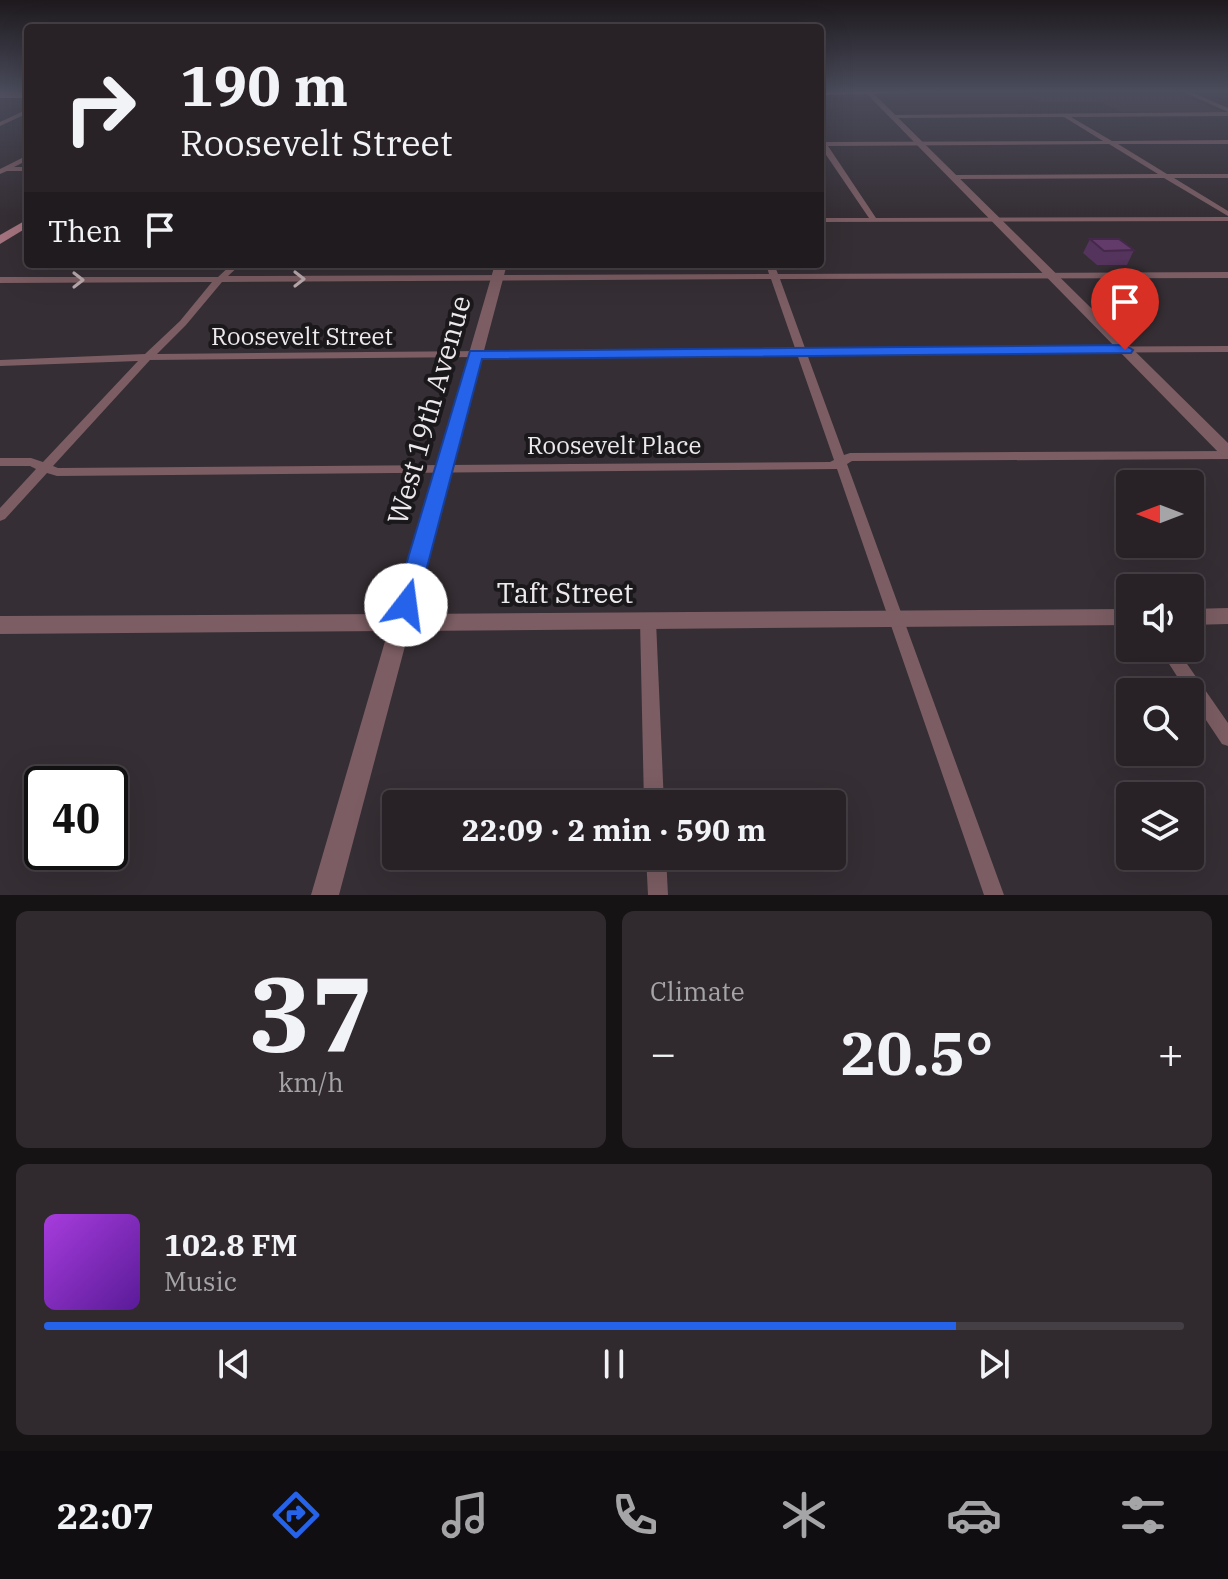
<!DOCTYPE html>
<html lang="en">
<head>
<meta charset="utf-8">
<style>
	:root { --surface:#282227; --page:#302a2f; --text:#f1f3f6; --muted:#a5a4a7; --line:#443f44; --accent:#2563eb }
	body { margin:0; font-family:"IBM Plex Serif",serif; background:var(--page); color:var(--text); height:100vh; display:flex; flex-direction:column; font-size:30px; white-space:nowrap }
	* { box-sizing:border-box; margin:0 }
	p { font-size:26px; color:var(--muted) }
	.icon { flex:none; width:44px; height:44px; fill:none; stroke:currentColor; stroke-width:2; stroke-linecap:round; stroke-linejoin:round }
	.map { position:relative; height:895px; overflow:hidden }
	.sheet { display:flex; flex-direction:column; gap:16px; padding:16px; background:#161315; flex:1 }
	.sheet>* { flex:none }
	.banner { position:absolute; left:24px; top:24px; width:800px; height:244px; border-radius:8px; box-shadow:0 8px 32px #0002,0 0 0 2px var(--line); background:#282227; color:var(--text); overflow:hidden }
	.needle { width:52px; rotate:270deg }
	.tools { position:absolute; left:1116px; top:470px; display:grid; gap:16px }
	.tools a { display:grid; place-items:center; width:88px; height:88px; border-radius:8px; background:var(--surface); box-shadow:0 8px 32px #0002,0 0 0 2px var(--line); font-size:40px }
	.speed { position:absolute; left:24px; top:766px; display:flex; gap:16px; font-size:40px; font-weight:700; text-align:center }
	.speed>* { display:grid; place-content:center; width:104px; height:104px; border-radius:50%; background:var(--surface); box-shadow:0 8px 32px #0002,0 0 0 2px var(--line); line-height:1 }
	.speed .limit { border:4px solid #111; border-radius:12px; background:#fff; color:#111 }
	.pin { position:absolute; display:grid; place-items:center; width:68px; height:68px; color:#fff; margin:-82px -34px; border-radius:50% 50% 50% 0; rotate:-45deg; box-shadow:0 0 8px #0007 }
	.pin .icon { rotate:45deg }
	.me { position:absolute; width:88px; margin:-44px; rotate:15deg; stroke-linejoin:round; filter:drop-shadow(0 0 6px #0008) }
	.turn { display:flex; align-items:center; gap:28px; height:168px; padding:0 24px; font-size:36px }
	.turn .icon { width:104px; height:104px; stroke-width:2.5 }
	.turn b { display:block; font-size:56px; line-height:68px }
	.then { display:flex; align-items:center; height:76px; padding:0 24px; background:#0003; gap:16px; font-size:30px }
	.big { font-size:60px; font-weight:700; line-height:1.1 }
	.sheet .tile { flex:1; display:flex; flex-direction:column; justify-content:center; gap:12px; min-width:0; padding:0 28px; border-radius:12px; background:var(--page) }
	.sheet .dial { align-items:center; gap:0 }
	.dial b { font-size:104px; line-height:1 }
	.song { display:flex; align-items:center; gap:24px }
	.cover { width:96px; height:96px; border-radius:12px; background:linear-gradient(135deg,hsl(280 70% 55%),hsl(270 70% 35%)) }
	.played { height:8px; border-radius:4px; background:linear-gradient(90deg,var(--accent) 80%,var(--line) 80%) }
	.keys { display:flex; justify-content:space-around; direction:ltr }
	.heat { display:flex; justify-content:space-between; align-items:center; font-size:44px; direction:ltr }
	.sheet .tiles { flex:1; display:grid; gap:16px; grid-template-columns:1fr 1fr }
	.tile:last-child { grid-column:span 2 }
	.trip { position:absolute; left:382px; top:790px; width:464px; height:80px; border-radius:8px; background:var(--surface); box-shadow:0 8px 32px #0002,0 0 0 2px var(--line); font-weight:700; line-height:80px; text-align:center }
	.menu { display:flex; height:128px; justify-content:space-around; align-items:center; background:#100e10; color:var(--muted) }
	.menu .icon { width:56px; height:56px }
	.menu .active { color:var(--accent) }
	.menu b { font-size:36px; color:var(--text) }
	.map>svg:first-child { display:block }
</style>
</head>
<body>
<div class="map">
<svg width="1228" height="895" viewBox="0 0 1228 895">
	<rect width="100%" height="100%" fill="#352e34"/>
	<path fill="#413640" d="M1025,94H1178L1223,112H1121L1101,102H1039Z"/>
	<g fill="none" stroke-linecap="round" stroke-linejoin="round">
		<path fill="#7b5d63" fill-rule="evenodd" d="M1184,92H1191L1228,108V112Z
			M28,109V113L0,126V122Z
			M1228,112V116L1071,117L1112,141L1228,140V144H1118L1167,174H1228V178H1174L1228,211V216L1164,178L953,179L950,177L953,175L1158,174L1109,144L828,146L876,218L1228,217V221L820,222V218H869L820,146V137L825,142L1103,141L1064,117L891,118L889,115Z
			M28,155V160L14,167H28V171H7L0,174V169Z
			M232,264H241L228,276L769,274L766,264H774L778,274L1228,272V278L780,279L805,348L1228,346V352L807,354L844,455L850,453L1228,451V459L852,461L847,464L1004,895H984L837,469L57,476L47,473L5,519L0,521V508L36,469L30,466H0V458H31L43,462L138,361L0,366V360L145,354L180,321L212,282L0,283V277H218ZM771,279L795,348L157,354L186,325L222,282ZM797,354L834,460L830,462L58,468L53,466L150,360Z
			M648,615L653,616L656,621L664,804H644L640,621L643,616Z
			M1159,648H1176L1228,723V746L1222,744L1190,696V692H1187Z
			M646,856H666L668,895H648Z"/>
		<path fill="#7b5d63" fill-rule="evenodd" d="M865,92H872L1228,443V457L1222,456Z
			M495,264H507L414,614L1130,609V625L409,631L339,895H311L388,631L0,634V616L393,614Z
			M1228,608V624L1190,625V609Z"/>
		<path fill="#a4747f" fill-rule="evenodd" d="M28,219V227L0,244V235Z"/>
		<path fill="#c38694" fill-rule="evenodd" d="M0,92H28V98H0Z
			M820,92H960L820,95Z"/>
	</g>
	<path fill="#54335c" d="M1090,239L1134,250L1127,265H1097L1083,253Z"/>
	<path fill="#623b6b" stroke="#45294b" stroke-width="2" d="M1090,239H1119L1134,250L1104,251Z"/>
	<defs><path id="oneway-chevron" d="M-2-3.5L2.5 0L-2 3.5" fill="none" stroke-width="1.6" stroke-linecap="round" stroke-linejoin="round" transform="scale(2)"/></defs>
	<g stroke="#baaaae">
		<use href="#oneway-chevron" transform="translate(299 279)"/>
		<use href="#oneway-chevron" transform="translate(78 280)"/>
	</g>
	<linearGradient id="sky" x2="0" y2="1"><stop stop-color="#1d191d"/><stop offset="0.42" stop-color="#4b4c5c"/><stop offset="1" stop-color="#4b4c5c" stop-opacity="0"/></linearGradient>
	<rect width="1228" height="217" fill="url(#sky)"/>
	<path fill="#2563eb" stroke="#184099" stroke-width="2" d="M1125,345L1133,350L1131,353L482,359L417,605L414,612H398L394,605L470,351Z"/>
	<g text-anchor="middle" stroke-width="8" stroke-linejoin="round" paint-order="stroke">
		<g font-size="24" fill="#ede9ec" stroke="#1a181a">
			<text x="302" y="345">Roosevelt Street</text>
			<text x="614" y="454">Roosevelt Place</text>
		</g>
		<g font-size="28" fill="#ede9ec" stroke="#1a181a">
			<text transform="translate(429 410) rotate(-74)" y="10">West 19th Avenue</text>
			<text x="565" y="603">Taft Street</text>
		</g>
	</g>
</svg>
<div class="tools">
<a><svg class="needle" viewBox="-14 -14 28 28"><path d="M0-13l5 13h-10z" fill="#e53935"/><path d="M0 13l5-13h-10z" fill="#a5a4a7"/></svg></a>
<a><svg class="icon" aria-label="sound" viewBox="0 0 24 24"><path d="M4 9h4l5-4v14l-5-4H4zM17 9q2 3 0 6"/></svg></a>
<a><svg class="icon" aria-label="search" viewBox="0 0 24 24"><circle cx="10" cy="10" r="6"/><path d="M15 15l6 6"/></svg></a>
<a><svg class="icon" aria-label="layers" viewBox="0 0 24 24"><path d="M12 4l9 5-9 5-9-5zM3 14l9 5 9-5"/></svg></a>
</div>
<div class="speed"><div class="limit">40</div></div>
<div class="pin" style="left:1125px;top:350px;background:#d93025"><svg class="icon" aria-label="arrive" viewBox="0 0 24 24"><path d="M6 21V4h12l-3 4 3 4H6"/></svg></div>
<svg class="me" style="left:406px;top:605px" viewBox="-20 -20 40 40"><circle r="19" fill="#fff"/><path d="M0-13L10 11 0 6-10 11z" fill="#2563eb"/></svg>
<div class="trip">22:09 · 2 min · 590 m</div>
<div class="banner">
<div class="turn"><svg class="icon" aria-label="right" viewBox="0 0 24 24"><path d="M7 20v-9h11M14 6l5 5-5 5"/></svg><div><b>190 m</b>Roosevelt Street</div></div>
<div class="then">Then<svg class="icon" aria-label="arrive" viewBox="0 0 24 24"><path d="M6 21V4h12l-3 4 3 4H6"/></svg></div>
</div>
</div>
<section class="sheet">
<div class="tiles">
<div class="tile dial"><b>37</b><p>km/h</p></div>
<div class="tile"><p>Climate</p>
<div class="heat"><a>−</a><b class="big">20.5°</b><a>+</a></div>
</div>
<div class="tile">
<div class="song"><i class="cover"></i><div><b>102.8 FM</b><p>Music</p></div></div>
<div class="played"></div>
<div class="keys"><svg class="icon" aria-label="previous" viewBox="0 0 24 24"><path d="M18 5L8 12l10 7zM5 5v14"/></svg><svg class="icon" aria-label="pause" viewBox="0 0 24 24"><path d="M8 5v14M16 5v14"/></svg><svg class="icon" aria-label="next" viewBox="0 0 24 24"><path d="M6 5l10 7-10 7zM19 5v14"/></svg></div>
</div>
</div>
</section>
<nav class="menu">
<b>22:07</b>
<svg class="icon active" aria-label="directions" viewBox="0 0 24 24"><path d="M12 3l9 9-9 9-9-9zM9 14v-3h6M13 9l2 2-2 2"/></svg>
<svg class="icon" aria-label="music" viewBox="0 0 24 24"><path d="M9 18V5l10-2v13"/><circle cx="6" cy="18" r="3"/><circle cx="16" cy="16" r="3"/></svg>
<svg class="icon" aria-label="phone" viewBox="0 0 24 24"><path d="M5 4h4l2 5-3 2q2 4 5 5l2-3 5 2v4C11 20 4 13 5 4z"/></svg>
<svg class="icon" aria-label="climate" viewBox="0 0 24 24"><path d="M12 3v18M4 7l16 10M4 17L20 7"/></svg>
<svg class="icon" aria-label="car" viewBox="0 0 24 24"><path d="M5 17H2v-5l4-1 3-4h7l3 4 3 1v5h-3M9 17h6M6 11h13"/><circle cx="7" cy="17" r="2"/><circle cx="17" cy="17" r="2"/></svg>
<svg class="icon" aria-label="filters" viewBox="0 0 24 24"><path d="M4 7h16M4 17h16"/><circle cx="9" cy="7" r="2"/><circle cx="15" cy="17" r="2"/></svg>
</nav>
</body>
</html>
